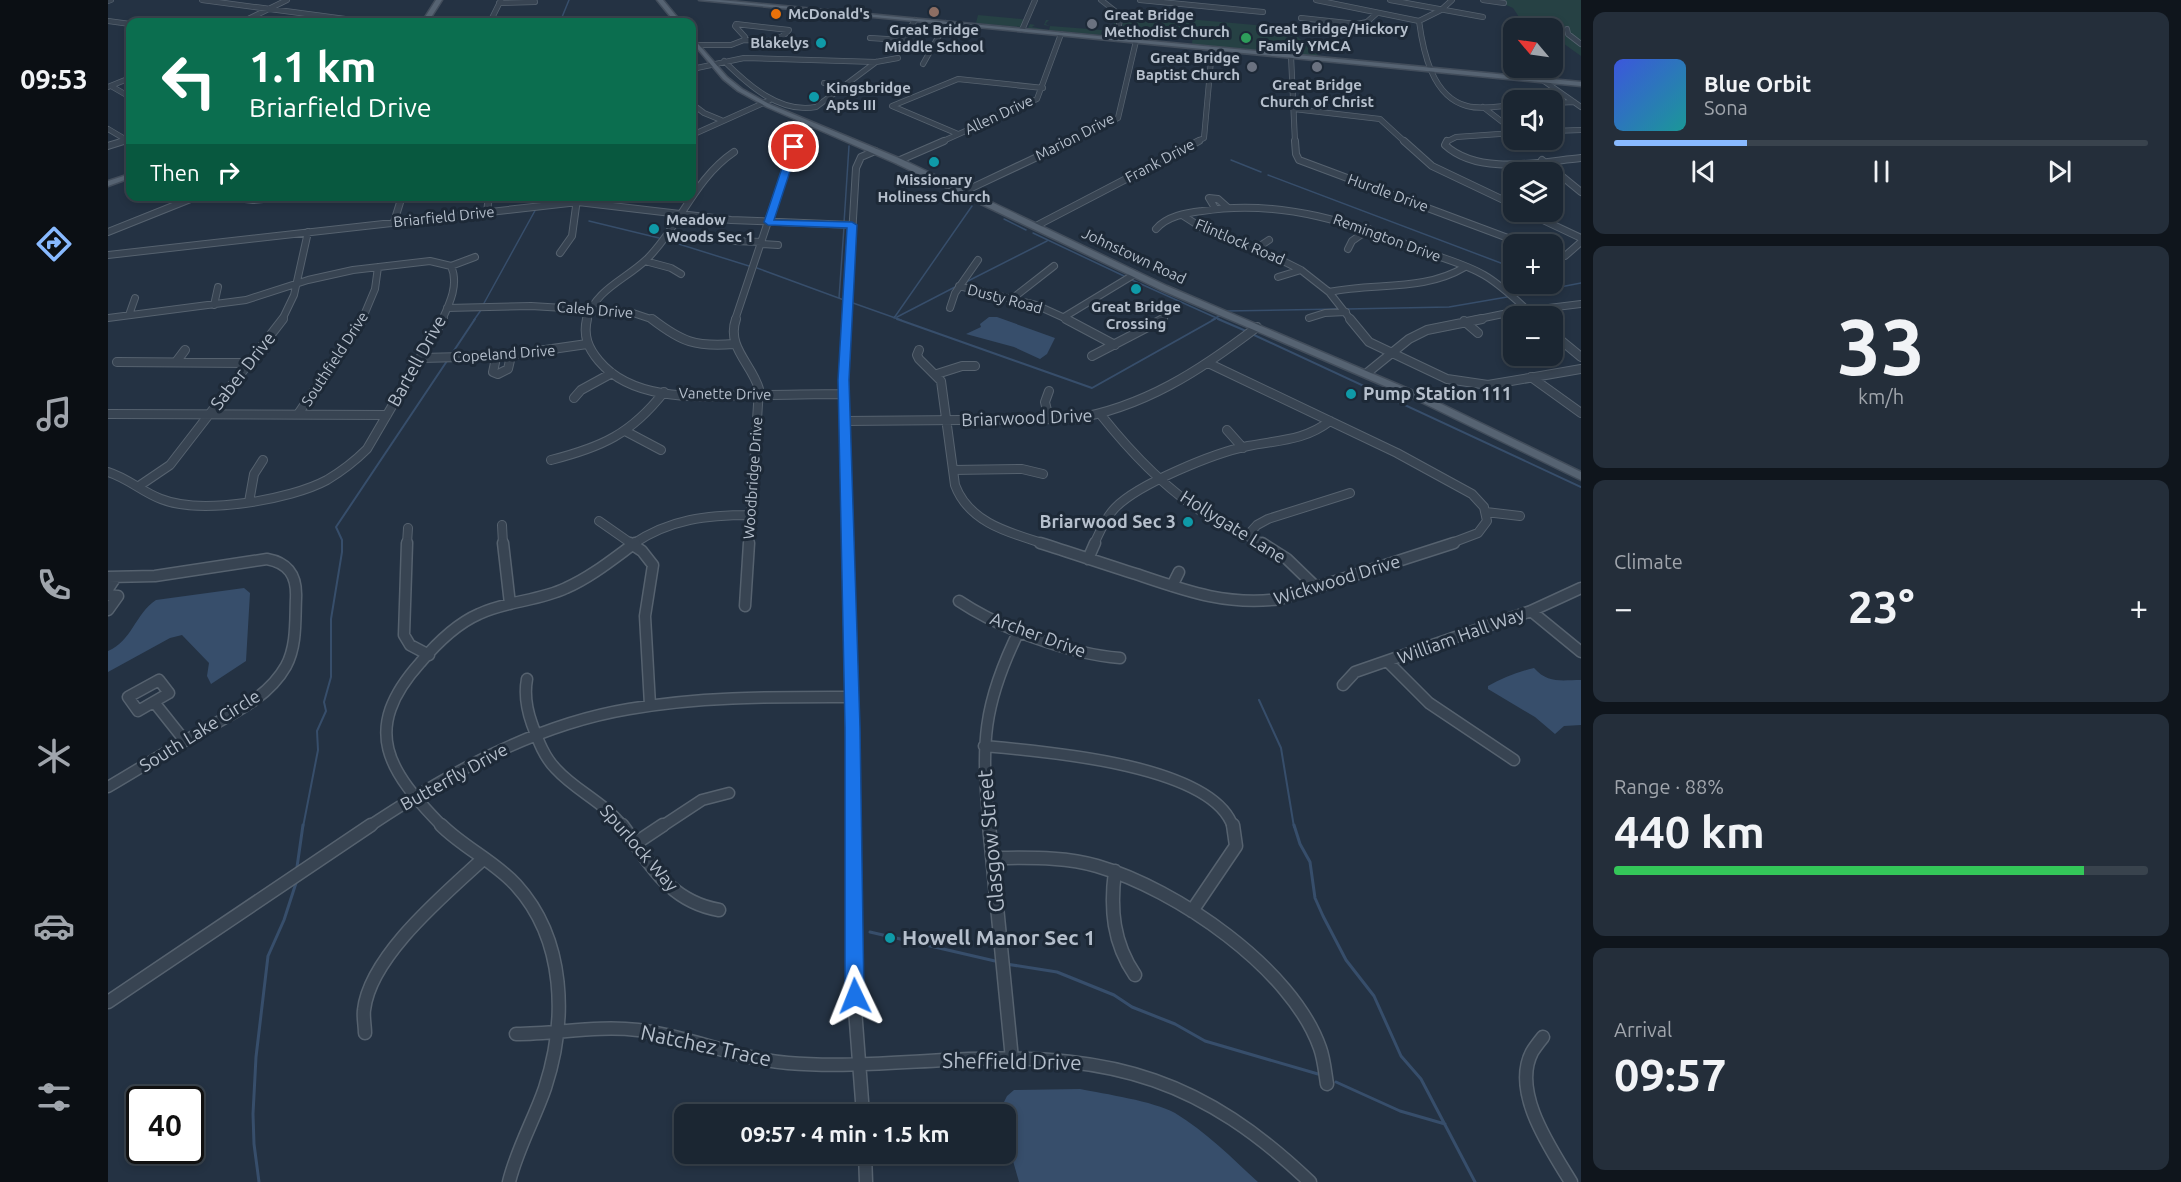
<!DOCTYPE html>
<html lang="en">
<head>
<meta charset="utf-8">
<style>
	:root { --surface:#1b2632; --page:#242e3a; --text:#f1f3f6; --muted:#a0a5ac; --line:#39434d; --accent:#88b9ff }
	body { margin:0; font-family:Ubuntu,sans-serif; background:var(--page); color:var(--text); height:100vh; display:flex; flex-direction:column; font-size:22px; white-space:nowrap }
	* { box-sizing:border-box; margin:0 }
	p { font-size:20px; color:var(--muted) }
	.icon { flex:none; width:33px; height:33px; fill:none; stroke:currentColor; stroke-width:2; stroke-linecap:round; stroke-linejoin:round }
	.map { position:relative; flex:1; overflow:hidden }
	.sheet { display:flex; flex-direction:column; gap:12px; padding:12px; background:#0f151c; width:600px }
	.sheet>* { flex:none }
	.banner { position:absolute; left:18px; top:18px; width:570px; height:183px; border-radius:12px; box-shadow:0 3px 9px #0003,0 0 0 2px var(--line); background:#0b6e4f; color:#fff; overflow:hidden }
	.needle { width:39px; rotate:299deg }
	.fabs { position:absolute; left:1395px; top:18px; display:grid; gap:12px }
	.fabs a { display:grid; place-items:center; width:60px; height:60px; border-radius:12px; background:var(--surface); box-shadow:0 3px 9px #0003,0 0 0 2px var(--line); font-size:30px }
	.speed { position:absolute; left:18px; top:1086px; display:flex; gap:12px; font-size:30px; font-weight:700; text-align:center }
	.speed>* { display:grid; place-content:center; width:78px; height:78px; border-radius:50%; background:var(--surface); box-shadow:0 3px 9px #0003,0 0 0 2px var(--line); line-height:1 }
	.speed .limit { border:3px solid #111; border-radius:9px; background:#fff; color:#111 }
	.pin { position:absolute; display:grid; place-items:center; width:51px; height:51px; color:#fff; margin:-26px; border:3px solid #fff; border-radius:50%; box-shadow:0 2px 6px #0007 }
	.me { position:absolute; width:66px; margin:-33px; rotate:358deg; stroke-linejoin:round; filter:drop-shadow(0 0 4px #0008) }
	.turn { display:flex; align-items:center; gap:21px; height:126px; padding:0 24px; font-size:27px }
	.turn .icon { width:78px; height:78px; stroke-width:2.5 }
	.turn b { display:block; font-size:42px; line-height:51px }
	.then { display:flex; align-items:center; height:57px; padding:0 24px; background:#0003; gap:12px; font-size:22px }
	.big { font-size:45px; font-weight:600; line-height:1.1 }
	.sheet .card { flex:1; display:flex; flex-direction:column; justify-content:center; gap:9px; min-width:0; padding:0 21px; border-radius:12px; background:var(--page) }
	.sheet .dial { align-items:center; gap:0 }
	.dial b { font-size:78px; line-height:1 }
	.song { display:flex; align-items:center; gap:18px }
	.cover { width:72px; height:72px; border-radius:9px; background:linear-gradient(135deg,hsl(230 70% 55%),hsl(180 70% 35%)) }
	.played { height:6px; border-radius:3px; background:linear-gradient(90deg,var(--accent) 25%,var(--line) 25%) }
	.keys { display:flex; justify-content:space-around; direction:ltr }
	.heat { display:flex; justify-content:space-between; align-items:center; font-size:33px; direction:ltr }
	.charge { height:9px; border-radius:4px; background:linear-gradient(90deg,#34c759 88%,var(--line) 0) }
	.trip { position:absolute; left:566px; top:1104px; width:342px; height:60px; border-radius:12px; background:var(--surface); box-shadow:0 3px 9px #0003,0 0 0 2px var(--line); font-weight:600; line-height:60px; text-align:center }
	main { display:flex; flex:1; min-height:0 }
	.menu { display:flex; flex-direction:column; width:108px; justify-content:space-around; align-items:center; background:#0b0f14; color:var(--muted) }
	.menu .icon { width:42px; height:42px }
	.menu .active { color:var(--accent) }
	.menu b { font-size:27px; color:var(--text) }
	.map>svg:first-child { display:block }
</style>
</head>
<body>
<main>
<nav class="menu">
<b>09:53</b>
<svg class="icon active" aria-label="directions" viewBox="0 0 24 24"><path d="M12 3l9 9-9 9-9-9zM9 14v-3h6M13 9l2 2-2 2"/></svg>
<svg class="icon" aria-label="music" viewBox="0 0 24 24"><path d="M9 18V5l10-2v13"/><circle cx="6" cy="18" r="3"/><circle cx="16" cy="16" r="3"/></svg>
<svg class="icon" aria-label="phone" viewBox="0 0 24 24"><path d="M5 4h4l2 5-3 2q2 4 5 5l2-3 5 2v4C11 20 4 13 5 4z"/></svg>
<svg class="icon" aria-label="climate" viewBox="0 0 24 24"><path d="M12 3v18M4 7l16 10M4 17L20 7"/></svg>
<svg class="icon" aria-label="car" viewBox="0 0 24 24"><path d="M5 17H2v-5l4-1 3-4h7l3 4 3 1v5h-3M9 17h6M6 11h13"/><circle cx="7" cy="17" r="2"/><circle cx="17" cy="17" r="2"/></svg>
<svg class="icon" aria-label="filters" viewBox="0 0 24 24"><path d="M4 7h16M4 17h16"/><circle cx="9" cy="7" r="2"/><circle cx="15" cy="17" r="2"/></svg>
</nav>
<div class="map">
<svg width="1473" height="1182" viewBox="0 0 1473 1182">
	<rect width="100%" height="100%" fill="#243243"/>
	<path fill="#264144" d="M1387,0H1473V56L1445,36L1444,28H1429L1411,17L1405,8Z
		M1012,13L1180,28L1211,56L1084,44L1085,31L1015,27Z
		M870,15L913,19L916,20L913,27L868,23Z
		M938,20H941L937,24L942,26L994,30L993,34L1003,35L1005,30L1002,29H1005L1006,23L1004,22L1010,24L1005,36L927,29L920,28L922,24L927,25L924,27L941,30L942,26L936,25Z"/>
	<path fill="#374e6b" d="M881,317H889L947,338L939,354L932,359L906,347L858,334L873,327L872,324Z
		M136,588L142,593L138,661L103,684L99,676L101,663L74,635L62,638L0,672V651C24,641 27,614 48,600Z
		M1426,668C1440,684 1454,680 1473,680V725L1456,726L1447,734L1427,717L1380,689V686C1394,678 1409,672 1426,668Z
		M972,1089C997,1094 1045,1101 1067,1113C1097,1131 1124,1158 1150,1182H911L903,1154L896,1102L899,1096L906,1090Z"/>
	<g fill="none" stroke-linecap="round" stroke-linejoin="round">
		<path stroke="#374e6b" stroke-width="1.5" d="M452,22L461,0
			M1123,160L1153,172
			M1160,175L1406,268
			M428,205L433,196
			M896,219L918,230
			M481,221L551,238
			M736,223L741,146
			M925,233L1016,276
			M558,240L641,266
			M649,268L736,300
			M1024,280L1113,320
			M858,282L939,241
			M1444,283L1454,286
			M1406,296L1473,283
			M731,298L736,227
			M745,303L793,320
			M375,305L429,207
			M1239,309L1341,307L1399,297
			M1118,311L1230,309
			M789,317L847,287
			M786,318L864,206
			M366,320L373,310
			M1104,320L1113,315"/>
		<path stroke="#374e6b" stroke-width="2" d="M789,319L984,388L1107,319
			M1110,319L1138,331
			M1146,335L1473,487
			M343,355L367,319
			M1151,700L1173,748L1186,827
			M195,827L210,750L209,731L218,711L216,702L223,677V619L234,552V540L228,527L339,361"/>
		<path stroke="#374e6b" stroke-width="3" d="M1186,825L1192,844L1202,862L1207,898L1215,916L1238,960L1266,996L1293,1056L1313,1079L1367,1182
			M189,867L195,825
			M762,932L887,961
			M898,964L949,972L1006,995L1024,1007L1067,1024L1097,1041L1210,1074
			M1228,1082L1292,1111L1337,1124
			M151,1182L146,1144L145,1114L148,1057L160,956L176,920L188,883"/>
		<g stroke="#56626f" stroke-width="6">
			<path id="minor-far4" d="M94,0L260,22
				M993,0L1007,11L1012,20L1008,39
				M1032,0L1155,12
				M1208,0L1311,21
				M1282,0L1375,17
				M1344,0L1333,10L1311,21C1315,51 1324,97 1359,106C1374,110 1391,106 1406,105
				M1375,0L1396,3
				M0,1L3,0
				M391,3L427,2
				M1193,18L1249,24L1259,22L1269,13
				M0,21L22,24
				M134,22L179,0
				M382,22L393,0
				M628,24L681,30C670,44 653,40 636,40L637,37L627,26Z
				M1459,29L1460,34L1473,44
				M914,30L927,0
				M762,38L795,40L807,20
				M588,45H623L636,40
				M1183,56L1187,142
				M616,61C640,85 672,114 708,107L768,62
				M815,64L838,23
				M584,69L636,58L768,62L790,58
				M1436,81L1473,107
				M716,83L735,87
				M3,86L22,97
				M0,87L22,78
				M1444,103L1466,102
				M584,104L596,113L613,120
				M1375,107L1406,131
				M1186,109L1272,119L1297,142
				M0,129L22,142
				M1444,131L1473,130
				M850,134L784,106L850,79L935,88
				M584,135L662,100
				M11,142L20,139
				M687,142L692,131L705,125
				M833,142L929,99L953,34
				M960,142L1010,118L1028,41
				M1088,142L1096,138L1104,49
				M1338,142L1348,137L1406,133"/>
		</g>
		<g stroke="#56626f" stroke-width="8">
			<path id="minor-far3" d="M20,141L22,142
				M1187,141L1188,154L1191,160L1416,244
				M1296,141L1324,166L1406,205
				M1339,141L1337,145C1371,176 1431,162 1473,158
				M0,146L16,141
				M1434,160L1473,192
				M790,161L836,141
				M855,192L963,141
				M113,196L145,200L184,196
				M1107,208L1101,198L1110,199L1119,207
				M379,212L381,196
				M1418,212L1473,238
				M1074,215L1102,233L1149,248L1193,270L1221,292L1243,320
				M286,222L294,196
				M928,226L1091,141
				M1048,229C1059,216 1078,213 1094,211C1174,198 1247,224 1321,253C1340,260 1359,265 1376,275C1395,286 1410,302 1426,316
				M0,232L90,196
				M626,241L654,242
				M653,244L670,245
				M1149,248L1161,240
				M1240,249L1244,241L1261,229
				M452,253L464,236L469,199
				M0,255L470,202L623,220L744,225
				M1444,255L1457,256L1473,242
				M537,261L563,268L573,274
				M343,266L367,257
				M1170,277L1193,270
				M851,286L928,305L961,320
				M1221,292C1267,282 1315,292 1357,267
				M905,298L946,266
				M106,305L110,287
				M339,308L423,306L522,312L546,320
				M842,308L847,293L870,260
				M21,315L27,298
				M956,317L1027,274
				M0,318L138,300L200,280L245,270L322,261L343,266C351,284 342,303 334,320
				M1201,318L1217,313L1238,312
				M174,320L186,295L200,232
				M254,320L267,289L270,267
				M478,320C488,289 517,280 539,259C572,226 586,179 626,152
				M627,320L687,141
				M739,320L748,168L753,157L767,151
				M1052,320L1056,318
				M1366,320L1400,313L1473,304"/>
		</g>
		<g stroke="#56626f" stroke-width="10">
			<path id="minor-far2" d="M479,319C475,336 480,348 491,361C527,404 598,396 648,395C677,395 707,394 736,394
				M544,319C574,342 587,347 626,344
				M628,319C618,347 644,364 651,389L641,544
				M739,319L735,380L740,544
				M958,319L1007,345
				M1242,319L1261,342L1339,379L1380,385L1473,369
				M1356,321L1370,333
				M1444,333L1473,357
				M811,350L809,355L811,359L833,381L847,485C861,523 902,533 937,544
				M984,356L1055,319
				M313,358L396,356L479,344
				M388,358L385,372L390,374L400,369L403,356
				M9,362L140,363
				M68,362L77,350
				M1100,363L1289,453L1364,494L1376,507L1379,521L1370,533L1341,544
				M1259,373L1301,339L1319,330L1374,319
				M829,374L854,366H867
				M1423,377L1473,413
				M941,391L937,402L941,419
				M466,398L473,390L504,373
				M0,414L279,415
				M190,414L255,319
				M993,415C1024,454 1059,491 1102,517C1119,527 1138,535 1156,544
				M736,421L964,419C1035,408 1093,370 1149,327
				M1119,430L1135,448
				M519,432L553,450
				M443,460C494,447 523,434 556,392
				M845,470L914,469L935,474
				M0,472C20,478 34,492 53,499C93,515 182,500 219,480C234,471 247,461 259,449L335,319
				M31,486L62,465L175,319
				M141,502L146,474L155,460
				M1378,512L1412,516
				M491,521L524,544
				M394,525L395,544
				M1139,536L1149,525L1160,519L1242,493
				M299,544L300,528
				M525,544C562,519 599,515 643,515
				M986,544C992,532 997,518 1007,508C1030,484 1106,453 1140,446C1170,440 1196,441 1222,421"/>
		</g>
		<g stroke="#56626f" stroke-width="13">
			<path id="minor-far1" d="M299,543L296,635L302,645L321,655
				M395,543L402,604
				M522,543L534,551L545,565L537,616L542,705
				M740,543L745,827
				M932,543C964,553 996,564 1028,574C1078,591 1119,606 1172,599L1346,543
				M1154,543L1179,559L1209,588
				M980,559L987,543
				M0,577L47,576L159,559C181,563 189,576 188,598C187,620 189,646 178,666C159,700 119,716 87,735C58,752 29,770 0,787
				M1064,586L1071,572
				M0,589L8,577
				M0,595L10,596L0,610
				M851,601C893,629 962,654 1012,658
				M637,606L641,543
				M1423,611L1473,652
				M1280,662L1321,703L1406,760
				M419,679C416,695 419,710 424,724C430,740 436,757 448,769C468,791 496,802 515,827
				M51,680L61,693L30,711L20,697Z
				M1235,685L1247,672L1423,611L1473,588
				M46,702L77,741
				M876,746C933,751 1105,764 1125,827
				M260,827C340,774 425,725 521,709C594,696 669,697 744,697
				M335,827C280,771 252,730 312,663C328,644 348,624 371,614C398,601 431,601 458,588C483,577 505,559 527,543
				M553,827L594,800L621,793
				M881,827C873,744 874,705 912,629"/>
		</g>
		<g stroke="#56626f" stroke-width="15">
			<path id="minor" d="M333,825C356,848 386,861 408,885C458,940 459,1021 437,1088C426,1120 409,1149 401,1182
				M514,825C542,863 560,901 611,910
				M745,825L746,996L755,1114
				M881,825L904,1059
				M528,843L555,825
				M885,858C919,858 956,856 989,866C1068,889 1184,968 1212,1048C1216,1059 1217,1072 1219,1084
				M1007,871C1002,909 1005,943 1027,975
				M1084,911L1128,846L1125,825
				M0,1002L263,825
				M257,1033C257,1026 255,1017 256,1010C262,956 337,894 375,859
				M408,1034C449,1034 489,1025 530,1030C581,1036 629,1059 680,1063C740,1068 801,1061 861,1059C1007,1054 1095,1080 1202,1182
				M1435,1037C1431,1042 1427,1047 1424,1052C1403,1092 1443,1149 1463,1182
				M757,1154L758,1182"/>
		</g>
		<g stroke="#424d5b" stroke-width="3">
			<path id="major" d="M328,0H334L320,22H314Z
				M549,0H555L573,22H567Z
				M591,0H612L1473,82V86Z
				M584,37L619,77L634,89L663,105L793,159L1059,286L1317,396L1473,472V480L1309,400L1053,290L787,163L659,107L630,91L615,79L584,42Z
				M22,174V178L0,186V181Z"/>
		</g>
		<use href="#minor-far4" stroke="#384452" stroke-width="4.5"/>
		<use href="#minor-far3" stroke="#384452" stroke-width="6"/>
		<use href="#minor-far2" stroke="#384452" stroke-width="8"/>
		<use href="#minor-far1" stroke="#384452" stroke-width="10"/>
		<use href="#minor" stroke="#384452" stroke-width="12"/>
		<use href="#major" fill="#566372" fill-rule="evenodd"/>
	</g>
	<path fill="#1a73e8" stroke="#114b97" stroke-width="1.5" d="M686,144L690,147L666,220L744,222L749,225L741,380L752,727L756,996L753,1002L747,1005L740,1002L737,996V727L730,380L739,228L660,225L656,222L681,147Z"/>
	<circle fill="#8d6e63" stroke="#1d2937" stroke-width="2" cx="826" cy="12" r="6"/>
	<circle fill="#e8710a" stroke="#1d2937" stroke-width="2" cx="668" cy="14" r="6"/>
	<g fill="#6b7280" stroke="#1d2937" stroke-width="2">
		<circle cx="984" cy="24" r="6"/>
		<circle cx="1144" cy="67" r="6"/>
		<circle cx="1209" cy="67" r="6"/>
	</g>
	<circle fill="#2e9e5b" stroke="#1d2937" stroke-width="2" cx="1138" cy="38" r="6"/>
	<g fill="#0f9aa8" stroke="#1d2937" stroke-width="2">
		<circle cx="713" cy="43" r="6"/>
		<circle cx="706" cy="97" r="6"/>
		<circle cx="826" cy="162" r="6"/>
		<circle cx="546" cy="229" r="6"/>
		<circle cx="1028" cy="289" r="6"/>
		<circle cx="1243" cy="394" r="6"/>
		<circle cx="1080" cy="522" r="6"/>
		<circle cx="782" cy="938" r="6"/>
	</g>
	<g text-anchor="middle" stroke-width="6" stroke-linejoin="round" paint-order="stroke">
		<g font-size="15" font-weight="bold" fill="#b5bfcc" stroke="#1d2937" text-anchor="start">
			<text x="680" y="19">McDonald's</text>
			<text x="996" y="20">Great Bridge<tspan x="996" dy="17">Methodist Church</tspan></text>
			<text x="1150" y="34">Great Bridge/Hickory<tspan x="1150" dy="17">Family YMCA</tspan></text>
			<text x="826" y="35" text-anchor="middle">Great Bridge<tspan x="826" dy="17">Middle School</tspan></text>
			<text x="701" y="48" text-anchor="end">Blakelys</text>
			<text x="1132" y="63" text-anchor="end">Great Bridge<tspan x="1132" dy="17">Baptist Church</tspan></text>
			<text x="1209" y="90" text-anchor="middle">Great Bridge<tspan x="1209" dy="17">Church of Christ</tspan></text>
			<text x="718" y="93">Kingsbridge<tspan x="718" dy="17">Apts III</tspan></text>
			<text x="826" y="185" text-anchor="middle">Missionary<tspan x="826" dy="17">Holiness Church</tspan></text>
			<text x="558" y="225">Meadow<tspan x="558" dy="17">Woods Sec 1</tspan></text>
			<text x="1028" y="312" text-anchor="middle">Great Bridge<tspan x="1028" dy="17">Crossing</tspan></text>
		</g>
		<g font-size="15" fill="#b5bfcc" stroke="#1d2937">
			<text transform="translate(891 115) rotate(-25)" y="5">Allen Drive</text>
			<text transform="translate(967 137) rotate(-27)" y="5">Marion Drive</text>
			<text transform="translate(1052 161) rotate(-28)" y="5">Frank Drive</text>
			<text transform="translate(1280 193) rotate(20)" y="5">Hurdle Drive</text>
			<text transform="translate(336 217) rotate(-6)" y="5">Briarfield Drive</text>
			<text transform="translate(1279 238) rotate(20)" y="5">Remington Drive</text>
			<text transform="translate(1132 242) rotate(23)" y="5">Flintlock Road</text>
			<text transform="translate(1026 256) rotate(25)" y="5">Johnstown Road</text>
			<text transform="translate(897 299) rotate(15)" y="5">Dusty Road</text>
			<text transform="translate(487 310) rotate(5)" y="5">Caleb Drive</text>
			<text transform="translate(396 354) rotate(-4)" y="5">Copeland Drive</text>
			<text transform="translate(227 359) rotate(-57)" y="5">Southfield Drive</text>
			<text transform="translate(617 394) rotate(1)" y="5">Vanette Drive</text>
			<text transform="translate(645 478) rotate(-86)" y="5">Woodbridge Drive</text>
		</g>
		<g font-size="18" fill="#b5bfcc" stroke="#1d2937">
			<text transform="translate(309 361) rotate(-61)" y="6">Bartell Drive</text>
			<text transform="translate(135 371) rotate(-52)" y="6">Saber Drive</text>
			<text transform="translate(919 418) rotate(-2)" y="6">Briarwood Drive</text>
			<text transform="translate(1125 527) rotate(32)" y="6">Hollygate Lane</text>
			<text transform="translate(1229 580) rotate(-17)" y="6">Wickwood Drive</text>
			<text transform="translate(930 635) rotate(20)" y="6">Archer Drive</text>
			<text transform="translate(1353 636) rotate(-20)" y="6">William Hall Way</text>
			<text transform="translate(92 731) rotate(-32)" y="6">South Lake Circle</text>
			<text transform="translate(346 777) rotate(-29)" y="6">Butterfly Drive</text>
			<text transform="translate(531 848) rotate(49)" y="6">Spurlock Way</text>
		</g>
		<g font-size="18" font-weight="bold" fill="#b5bfcc" stroke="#1d2937" text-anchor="start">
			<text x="1255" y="400">Pump Station 111</text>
			<text x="1068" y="528" text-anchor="end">Briarwood Sec 3</text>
		</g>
		<g font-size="21" fill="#b5bfcc" stroke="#1d2937">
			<text transform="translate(883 841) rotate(-95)" y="7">Glasgow Street</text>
			<text transform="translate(598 1046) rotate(12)" y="7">Natchez Trace</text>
			<text transform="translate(904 1062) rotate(1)" y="7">Sheffield Drive</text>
		</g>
		<g font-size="21" font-weight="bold" fill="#b5bfcc" stroke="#1d2937" text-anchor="start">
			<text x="794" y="945">Howell Manor Sec 1</text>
		</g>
	</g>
</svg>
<div class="fabs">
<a><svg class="needle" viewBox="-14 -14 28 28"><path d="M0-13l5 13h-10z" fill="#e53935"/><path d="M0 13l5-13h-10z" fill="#a0a5ac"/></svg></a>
<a><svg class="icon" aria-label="sound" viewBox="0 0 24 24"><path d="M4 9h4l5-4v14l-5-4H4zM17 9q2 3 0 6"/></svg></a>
<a><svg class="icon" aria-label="layers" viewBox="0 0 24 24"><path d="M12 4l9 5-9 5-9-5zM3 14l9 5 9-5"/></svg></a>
<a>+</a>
<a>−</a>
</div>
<div class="speed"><div class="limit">40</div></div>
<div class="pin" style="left:686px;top:147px;background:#d93025"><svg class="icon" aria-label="arrive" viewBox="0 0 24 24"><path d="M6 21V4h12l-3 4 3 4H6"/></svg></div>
<svg class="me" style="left:747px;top:996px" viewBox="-20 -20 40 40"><path d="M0-17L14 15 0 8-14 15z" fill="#1a73e8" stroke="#fff" stroke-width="4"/></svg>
<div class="trip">09:57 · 4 min · 1.5 km</div>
<div class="banner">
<div class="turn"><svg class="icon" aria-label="left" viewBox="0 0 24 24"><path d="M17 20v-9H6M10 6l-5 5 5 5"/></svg><div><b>1.1 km</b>Briarfield Drive</div></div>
<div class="then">Then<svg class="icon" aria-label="right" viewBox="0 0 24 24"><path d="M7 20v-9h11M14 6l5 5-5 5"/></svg></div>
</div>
</div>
<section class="sheet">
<div class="card">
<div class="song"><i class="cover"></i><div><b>Blue Orbit</b><p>Sona</p></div></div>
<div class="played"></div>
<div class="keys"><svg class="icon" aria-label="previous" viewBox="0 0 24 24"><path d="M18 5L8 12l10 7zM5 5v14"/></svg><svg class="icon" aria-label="pause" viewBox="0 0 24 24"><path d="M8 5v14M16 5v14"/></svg><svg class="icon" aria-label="next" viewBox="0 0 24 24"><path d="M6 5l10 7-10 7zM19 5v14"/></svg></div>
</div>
<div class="card dial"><b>33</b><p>km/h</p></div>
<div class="card"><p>Climate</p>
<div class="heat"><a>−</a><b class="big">23°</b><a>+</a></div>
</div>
<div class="card"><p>Range · 88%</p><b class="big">440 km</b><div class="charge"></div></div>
<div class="card"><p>Arrival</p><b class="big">09:57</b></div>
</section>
</main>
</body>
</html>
